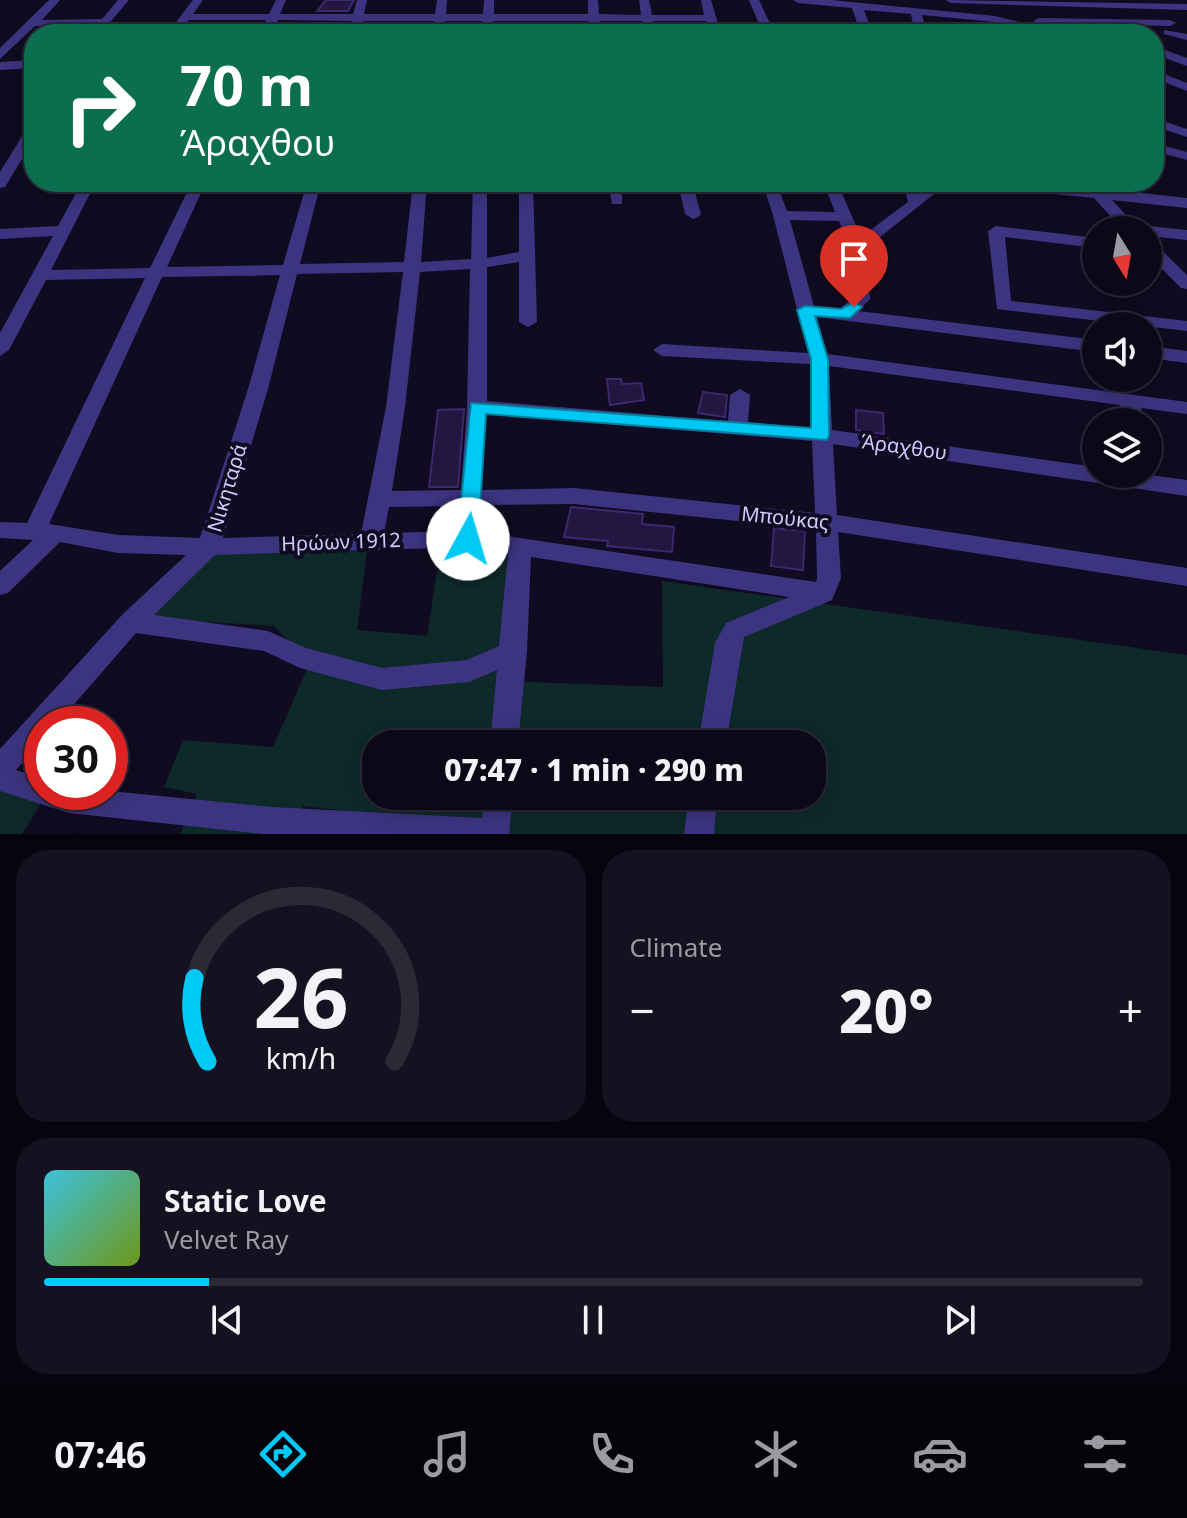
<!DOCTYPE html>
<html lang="en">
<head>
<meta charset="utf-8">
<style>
	:root { --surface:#0c0818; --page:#151121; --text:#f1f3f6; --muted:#9a9aa2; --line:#2c2937; --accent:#00c9f5 }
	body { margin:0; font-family:"Noto Sans",sans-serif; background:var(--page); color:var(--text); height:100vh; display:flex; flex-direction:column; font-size:30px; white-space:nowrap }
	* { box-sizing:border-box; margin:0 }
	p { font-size:26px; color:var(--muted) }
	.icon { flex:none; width:44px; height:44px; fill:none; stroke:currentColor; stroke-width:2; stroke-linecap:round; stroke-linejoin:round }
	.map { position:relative; height:834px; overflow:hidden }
	.sheet { display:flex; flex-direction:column; gap:16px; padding:16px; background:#07040d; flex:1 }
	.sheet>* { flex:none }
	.top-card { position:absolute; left:24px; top:24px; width:1140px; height:168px; border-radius:32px; box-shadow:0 4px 20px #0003,0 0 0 2px var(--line); background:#0b6e4f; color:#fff; overflow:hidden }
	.needle { width:52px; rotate:169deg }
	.controls { position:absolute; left:1082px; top:216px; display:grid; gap:16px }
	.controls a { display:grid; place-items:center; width:80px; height:80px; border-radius:50%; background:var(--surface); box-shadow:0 4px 20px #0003,0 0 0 2px var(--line); font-size:40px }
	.speed { position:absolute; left:24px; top:706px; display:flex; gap:16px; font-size:40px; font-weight:700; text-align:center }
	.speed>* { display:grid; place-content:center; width:104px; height:104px; border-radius:50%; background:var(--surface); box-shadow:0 4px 20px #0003,0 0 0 2px var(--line); line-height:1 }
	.speed .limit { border:12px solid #d22; background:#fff; color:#111 }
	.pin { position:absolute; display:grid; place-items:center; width:68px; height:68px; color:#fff; margin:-82px -34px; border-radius:50% 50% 50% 0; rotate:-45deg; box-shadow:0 0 8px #0007 }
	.pin .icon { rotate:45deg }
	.me { position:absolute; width:88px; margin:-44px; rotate:6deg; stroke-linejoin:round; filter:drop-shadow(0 0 6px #0008) }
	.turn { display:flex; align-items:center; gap:28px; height:168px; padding:0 24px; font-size:36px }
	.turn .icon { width:104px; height:104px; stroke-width:2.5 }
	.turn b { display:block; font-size:56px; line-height:68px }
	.big { font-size:60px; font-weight:800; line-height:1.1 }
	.sheet .card { flex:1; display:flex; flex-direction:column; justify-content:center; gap:12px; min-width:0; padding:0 28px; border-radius:32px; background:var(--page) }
	.sheet .dial { align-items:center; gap:0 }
	.dial svg { height:208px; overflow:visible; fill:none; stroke:var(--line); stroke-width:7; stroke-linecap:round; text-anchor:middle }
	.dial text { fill:var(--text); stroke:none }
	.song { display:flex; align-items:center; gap:24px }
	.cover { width:96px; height:96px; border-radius:12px; background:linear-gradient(135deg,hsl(190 70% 55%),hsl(80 70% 35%)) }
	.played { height:8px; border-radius:4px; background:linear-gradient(90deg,var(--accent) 15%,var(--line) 15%) }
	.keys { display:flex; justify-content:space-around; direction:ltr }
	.heat { display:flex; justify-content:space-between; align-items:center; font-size:44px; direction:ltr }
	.sheet .tiles { flex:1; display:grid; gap:16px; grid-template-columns:1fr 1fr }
	.card:last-child { grid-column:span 2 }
	.trip { position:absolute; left:362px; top:730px; width:464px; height:80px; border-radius:32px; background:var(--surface); box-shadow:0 4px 20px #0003,0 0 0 2px var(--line); font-weight:800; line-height:80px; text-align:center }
	.menu { display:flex; height:128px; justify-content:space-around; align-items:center; background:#05030a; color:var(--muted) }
	.menu .icon { width:56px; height:56px }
	.menu .on { color:var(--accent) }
	.menu b { font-size:36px; color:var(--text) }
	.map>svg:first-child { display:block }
</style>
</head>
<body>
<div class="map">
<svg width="1187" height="834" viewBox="0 0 1187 834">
	<rect width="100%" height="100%" fill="#100b20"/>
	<path fill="#0e292a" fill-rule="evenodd" d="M441,546L507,552L504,681L663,687L662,581L1187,655V834H505L506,829L303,806L294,834H180L197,794L164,787L183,740L273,747L310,662L274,626L144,618L215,553L367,551L357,630L427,636ZM376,744H812V796H376Z
		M0,791L43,800L22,834H0Z"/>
	<path fill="#231741" stroke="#3b286e" stroke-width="2" d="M326,0H354L348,11H317Z
		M607,379H621L622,384L641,383L644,400L610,405Z
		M703,392L727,395L725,417L698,413Z
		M464,409L458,487H429L438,410Z
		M856,410L883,413L884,434L856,430Z
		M571,507L643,514L642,524L674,527L672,552L607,546L608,541L564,537Z
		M774,528L805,531L803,570L771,566Z"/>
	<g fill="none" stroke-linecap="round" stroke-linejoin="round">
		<path fill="#3d3481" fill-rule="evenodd" d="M49,0H60L42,20L102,19L118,0H129L100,34L89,33L96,25L35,26L0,59V48Z
			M193,0H203L193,14H269L276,0H286L280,14H353L357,0H367L364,14H435L437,0H447L446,14H483L484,0H494V14H588V0H598L599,14L641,15L639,0H649L652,15H704L701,0H711L721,34H709L706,21H653L656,34H644L642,21H600L601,34H589V21H493V34H481L482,21H445L444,34H432L434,21H363L360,34H348L352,21L278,20L272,34H260L266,20H189L179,34H167Z
			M749,0H759L775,34H763Z
			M793,0H831L995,16L1067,34H1046L995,22L922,15L927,34H915L911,14L864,10L873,34H861L852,8L798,3Z
			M946,0L1187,4V10L951,3Z
			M1039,18L1170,20L1176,23L1170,26L1035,23L1033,21Z
			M1164,30L1187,34V40L1164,34Z
			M1154,46L1187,58V66L1154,54Z
			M34,60V68L0,70V62Z
			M1154,70L1187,83V91L1154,78Z
			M1154,118L1187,129V137L1154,126Z
			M34,124V139L5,187L0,188V172L29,125Z
			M1154,143L1187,152V160L1154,151Z
			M82,182H96L51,270L150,268L192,182H206L167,267L283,265L307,182H321L300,264L404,262L413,182H427L421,262L471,259L473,182H487V258L519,252V182H533L537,322L528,327L519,322V262L487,267V401L728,421L730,395L740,389L750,395L748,422L812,428L810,364L662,356L653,350L662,344L808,353L773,215L762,182H776L787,211L835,212L823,182H837L861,237L908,202L903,182H917L920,192L933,182H949L865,249L870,299L858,311L1096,340V352L817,317L827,354L1187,402V414L1141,408L1145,422H1125L1120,405L829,366L832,430L1096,467V474H1142L1187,480V496L833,444L837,515L1187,568V586L838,532L841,578L832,600L744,637L726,744H698L715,643L726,623L789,597L531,557L527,651L518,744H490L497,670L469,682L382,690L300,668L264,651L136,633L57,724H42V741L16,770L42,779V792L110,791L272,807L482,818L485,796H513L509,834H264L69,813L0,791V749L122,615L186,555L118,553L60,542L8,593L0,595V571L33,540L0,538V522L27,523L145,278L46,280L9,350L0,356V333L53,236L0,239V229L58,226ZM790,220L839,221L849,247L852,298L840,309L814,306ZM470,269L467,407L461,490L392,491L405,407L420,272ZM403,272L386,407L361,534L223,538L268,389L297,274ZM280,275L248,389L200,538L118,535L49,524L162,277ZM486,414L812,441L815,513L574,488L482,490ZM574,504L816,529L817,578L816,582L480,532L481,505ZM459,506L457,531L384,533L389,507ZM468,547L508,554L499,646L467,660L382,668L306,648L268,631L154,615L215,555Z
			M608,182H622V204H612Z
			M678,182H692L701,214L698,217L693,219L685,214Z
			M965,182L1096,188L1187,198V208L1112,200L1140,230H1123L1094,198L972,186Z
			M996,226L1096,238V248L1005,237L1011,301L1187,321V331L997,309L988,231Z
			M1148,226L1187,230V240L1148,236V230H1141Z
			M1148,241L1154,243L1187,275V289L1181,288L1148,255Z
			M1148,346L1187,351V363L1148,358Z
			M689,796H717L714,834H684Z"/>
	</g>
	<path fill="#00c9f5" stroke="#00839f" stroke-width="2" d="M854,302L862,307L850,318L815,316L828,359L829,435L827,440L486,414L478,539L475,545H460L457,539L471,403L811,428V359L797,310L805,306L841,309Z"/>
	<g text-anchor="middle" stroke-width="8" stroke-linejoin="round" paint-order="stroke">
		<g font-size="20" fill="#d4caff" stroke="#100b20">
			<text transform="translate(904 447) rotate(8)" y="7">Άραχθου</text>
			<text transform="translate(227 488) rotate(-73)" y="7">Νικηταρά</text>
			<text transform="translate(785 518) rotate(6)" y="7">Μπούκας</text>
			<text transform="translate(341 542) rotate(-2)" y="7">Ηρώων 1912</text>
		</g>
	</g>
</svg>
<div class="controls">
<a><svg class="needle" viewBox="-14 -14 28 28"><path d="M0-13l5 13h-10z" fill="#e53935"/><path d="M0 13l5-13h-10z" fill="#9a9aa2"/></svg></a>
<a><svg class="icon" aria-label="sound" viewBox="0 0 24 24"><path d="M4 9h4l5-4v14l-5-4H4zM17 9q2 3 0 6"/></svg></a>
<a><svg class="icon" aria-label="layers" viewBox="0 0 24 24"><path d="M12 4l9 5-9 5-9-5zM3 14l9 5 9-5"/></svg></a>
</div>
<div class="speed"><div class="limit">30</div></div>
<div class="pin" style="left:854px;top:307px;background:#d93025"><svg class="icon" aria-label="arrive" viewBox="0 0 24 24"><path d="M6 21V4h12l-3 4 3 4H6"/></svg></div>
<svg class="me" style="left:468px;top:539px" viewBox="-20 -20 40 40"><circle r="19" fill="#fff"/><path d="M0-13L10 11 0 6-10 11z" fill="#00c9f5"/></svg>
<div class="trip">07:47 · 1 min · 290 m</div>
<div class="top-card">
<div class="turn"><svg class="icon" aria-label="right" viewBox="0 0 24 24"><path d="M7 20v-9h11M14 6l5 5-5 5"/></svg><div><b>70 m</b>Άραχθου</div></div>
</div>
</div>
<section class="sheet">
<div class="tiles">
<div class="card dial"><svg viewBox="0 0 100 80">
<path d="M14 69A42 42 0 1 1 86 69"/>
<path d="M14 69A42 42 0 0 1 9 37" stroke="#00c9f5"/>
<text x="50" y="56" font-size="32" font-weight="700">26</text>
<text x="50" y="72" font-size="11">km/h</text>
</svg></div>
<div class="card"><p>Climate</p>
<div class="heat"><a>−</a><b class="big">20°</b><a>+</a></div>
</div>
<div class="card">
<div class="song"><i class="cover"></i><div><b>Static Love</b><p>Velvet Ray</p></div></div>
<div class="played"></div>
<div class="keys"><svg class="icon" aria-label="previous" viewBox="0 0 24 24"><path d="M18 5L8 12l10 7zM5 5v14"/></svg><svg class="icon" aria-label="pause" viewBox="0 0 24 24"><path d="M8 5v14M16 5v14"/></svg><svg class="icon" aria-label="next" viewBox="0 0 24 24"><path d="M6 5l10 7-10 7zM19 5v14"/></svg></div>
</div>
</div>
</section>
<nav class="menu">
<b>07:46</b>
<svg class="icon on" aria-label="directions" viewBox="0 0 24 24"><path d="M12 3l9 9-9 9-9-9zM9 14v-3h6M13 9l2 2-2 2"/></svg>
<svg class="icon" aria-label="music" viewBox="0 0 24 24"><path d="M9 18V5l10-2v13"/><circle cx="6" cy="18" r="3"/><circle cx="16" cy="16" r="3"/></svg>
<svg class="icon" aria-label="phone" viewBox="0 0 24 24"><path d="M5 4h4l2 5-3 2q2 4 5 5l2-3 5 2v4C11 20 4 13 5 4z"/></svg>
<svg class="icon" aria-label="climate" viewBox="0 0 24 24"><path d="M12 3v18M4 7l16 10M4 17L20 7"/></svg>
<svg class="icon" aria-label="car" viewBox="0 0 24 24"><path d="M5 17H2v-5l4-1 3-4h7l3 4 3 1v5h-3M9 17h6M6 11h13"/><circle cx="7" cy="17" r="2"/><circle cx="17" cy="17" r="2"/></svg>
<svg class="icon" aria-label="filters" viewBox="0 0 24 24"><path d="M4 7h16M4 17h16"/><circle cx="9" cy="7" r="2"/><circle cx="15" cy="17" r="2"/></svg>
</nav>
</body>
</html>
